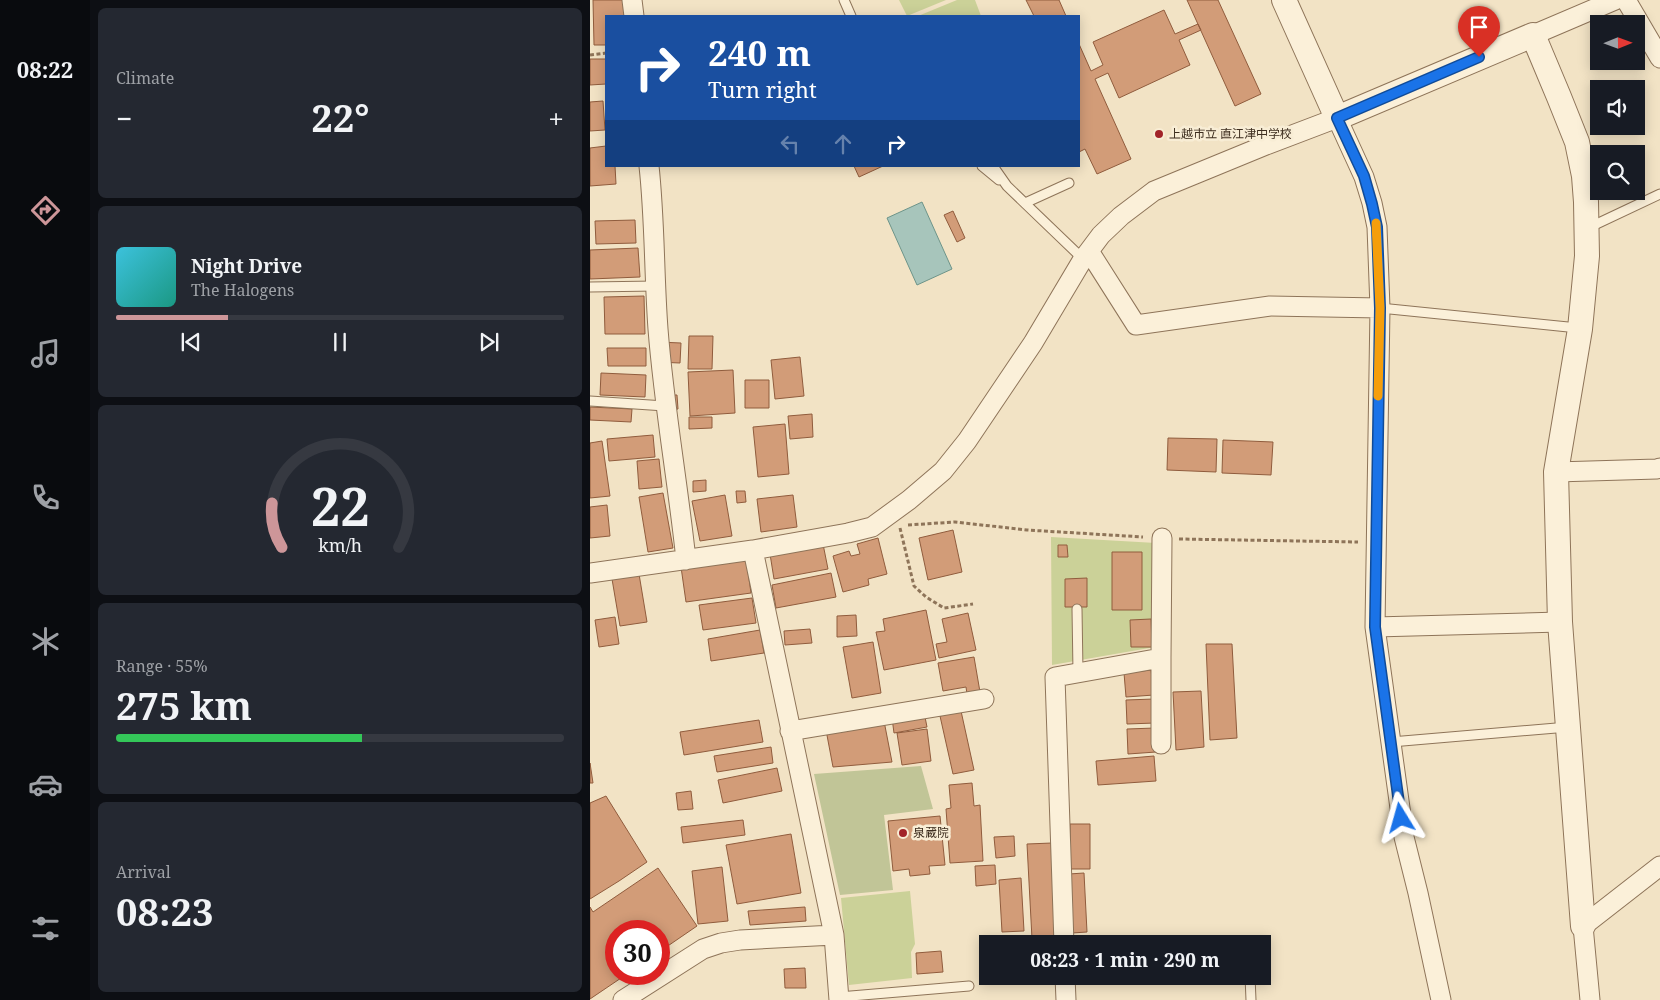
<!DOCTYPE html>
<html lang="en">
<head>
<meta charset="utf-8">
<style>
	:root { --surface:#171b24; --page:#242831; --text:#f1f3f6; --muted:#9ea1a6; --line:#363941; --accent:#cd9699 }
	body { margin:0; font-family:"Noto Serif","Noto Sans JP",serif; background:var(--page); color:var(--text); height:100vh; display:flex; flex-direction:column; font-size:19px; white-space:nowrap }
	* { box-sizing:border-box; margin:0 }
	p { font-size:16px; color:var(--muted) }
	.icon { flex:none; width:28px; height:28px; fill:none; stroke:currentColor; stroke-width:2; stroke-linecap:round; stroke-linejoin:round }
	.map { position:relative; flex:1; overflow:hidden }
	.sheet { display:flex; flex-direction:column; gap:8px; padding:8px; background:#0d0f14; width:500px }
	.sheet>* { flex:none }
	.guide { position:absolute; left:15px; top:15px; width:475px; height:152px; border-radius:0px; box-shadow:0 2px 12px #0003; background:#1a4fa0; color:#fff; overflow:hidden }
	.needle { width:32px; rotate:89deg }
	.tools { position:absolute; left:1000px; top:15px; display:grid; gap:10px }
	.tools a { display:grid; place-items:center; width:55px; height:55px; border-radius:0px; background:var(--surface); box-shadow:0 2px 12px #0003; font-size:25px }
	.speed { position:absolute; left:15px; top:920px; display:flex; gap:10px; font-size:25px; font-weight:700; text-align:center }
	.speed>* { display:grid; place-content:center; width:65px; height:65px; border-radius:50%; background:var(--surface); box-shadow:0 2px 12px #0003; line-height:1 }
	.speed .limit { border:8px solid #d22; background:#fff; color:#111 }
	.pin { position:absolute; display:grid; place-items:center; width:42px; height:42px; color:#fff; margin:-51px -21px; border-radius:50% 50% 50% 0; rotate:-45deg; box-shadow:0 0 5px #0007 }
	.pin .icon { rotate:45deg }
	.me { position:absolute; width:55px; margin:-28px; rotate:352deg; stroke-linejoin:round; filter:drop-shadow(0 0 4px #0008) }
	.turn { display:flex; align-items:center; gap:18px; height:105px; padding:0 20px; font-size:22px }
	.turn .icon { width:65px; height:65px; stroke-width:2.5 }
	.turn b { display:block; font-size:35px; line-height:42px }
	.lanes { display:flex; align-items:center; height:48px; padding:0 20px; background:#0003; justify-content:center; gap:25px; direction:ltr }
	.lanes .off { opacity:.35 }
	.big { font-size:38px; font-weight:700; line-height:1.1 }
	.sheet .widget { flex:1; display:flex; flex-direction:column; justify-content:center; gap:8px; min-width:0; padding:0 18px; border-radius:8px; background:var(--page) }
	.sheet .dial { align-items:center; gap:0 }
	.dial svg { height:130px; overflow:visible; fill:none; stroke:var(--line); stroke-width:7; stroke-linecap:round; text-anchor:middle }
	.dial text { fill:var(--text); stroke:none }
	.song { display:flex; align-items:center; gap:15px }
	.cover { width:60px; height:60px; border-radius:8px; background:linear-gradient(135deg,hsl(190 70% 55%),hsl(170 70% 35%)) }
	.played { height:5px; border-radius:2px; background:linear-gradient(90deg,var(--accent) 25%,var(--line) 25%) }
	.keys { display:flex; justify-content:space-around; direction:ltr }
	.heat { display:flex; justify-content:space-between; align-items:center; font-size:28px; direction:ltr }
	.charge { height:8px; border-radius:4px; background:linear-gradient(90deg,#34c759 55%,var(--line) 0) }
	.trip { position:absolute; left:389px; top:935px; width:292px; height:50px; border-radius:0px; background:var(--surface); box-shadow:0 2px 12px #0003; font-weight:700; line-height:50px; text-align:center }
	main { display:flex; flex:1; min-height:0 }
	.menu { display:flex; flex-direction:column; width:90px; justify-content:space-around; align-items:center; background:#090b0e; color:var(--muted) }
	.menu .icon { width:35px; height:35px }
	.menu .selected { color:var(--accent) }
	.menu b { font-size:22px; color:var(--text) }
	.map>svg:first-child { display:block }
</style>
</head>
<body>
<main>
<nav class="menu">
<b>08:22</b>
<svg class="icon selected" aria-label="directions" viewBox="0 0 24 24"><path d="M12 3l9 9-9 9-9-9zM9 14v-3h6M13 9l2 2-2 2"/></svg>
<svg class="icon" aria-label="music" viewBox="0 0 24 24"><path d="M9 18V5l10-2v13"/><circle cx="6" cy="18" r="3"/><circle cx="16" cy="16" r="3"/></svg>
<svg class="icon" aria-label="phone" viewBox="0 0 24 24"><path d="M5 4h4l2 5-3 2q2 4 5 5l2-3 5 2v4C11 20 4 13 5 4z"/></svg>
<svg class="icon" aria-label="climate" viewBox="0 0 24 24"><path d="M12 3v18M4 7l16 10M4 17L20 7"/></svg>
<svg class="icon" aria-label="car" viewBox="0 0 24 24"><path d="M5 17H2v-5l4-1 3-4h7l3 4 3 1v5h-3M9 17h6M6 11h13"/><circle cx="7" cy="17" r="2"/><circle cx="17" cy="17" r="2"/></svg>
<svg class="icon" aria-label="filters" viewBox="0 0 24 24"><path d="M4 7h16M4 17h16"/><circle cx="9" cy="7" r="2"/><circle cx="15" cy="17" r="2"/></svg>
</nav>
<section class="sheet">
<div class="widget"><p>Climate</p>
<div class="heat"><a>−</a><b class="big">22°</b><a>+</a></div>
</div>
<div class="widget">
<div class="song"><i class="cover"></i><div><b>Night Drive</b><p>The Halogens</p></div></div>
<div class="played"></div>
<div class="keys"><svg class="icon" aria-label="previous" viewBox="0 0 24 24"><path d="M18 5L8 12l10 7zM5 5v14"/></svg><svg class="icon" aria-label="pause" viewBox="0 0 24 24"><path d="M8 5v14M16 5v14"/></svg><svg class="icon" aria-label="next" viewBox="0 0 24 24"><path d="M6 5l10 7-10 7zM19 5v14"/></svg></div>
</div>
<div class="widget dial"><svg viewBox="0 0 100 80">
<path d="M14 69A42 42 0 1 1 86 69"/>
<path d="M14 69A42 42 0 0 1 8 42" stroke="#cd9699"/>
<text x="50" y="56" font-size="32" font-weight="700">22</text>
<text x="50" y="72" font-size="11">km/h</text>
</svg></div>
<div class="widget"><p>Range · 55%</p><b class="big">275 km</b><div class="charge"></div></div>
<div class="widget"><p>Arrival</p><b class="big">08:23</b></div>
</section>
<div class="map">
<svg width="1070" height="1000" viewBox="0 0 1070 1000">
	<rect width="100%" height="100%" fill="#f2e3c5"/>
	<path fill="#cbd198" d="M309,0H356L317,16Z
		M367,0H385L391,16H328Z
		M461,537L566,543L565,647L462,665Z
		M320,891L325,944L321,952L322,978L259,985L251,898Z"/>
	<path fill="#c1c597" d="M331,766L343,809L294,815L303,890L250,895L224,774Z"/>
	<path fill="#a7c5bb" stroke="#6d9489" d="M332,202L362,269L327,285L297,218Z"/>
	<path fill="#d29c78" stroke="#905c3d" d="M3,0H35V16H16V45H4Z
		M436,0H469L476,16H444Z
		M597,0H628L671,94L645,106Z
		M574,10L585,34L608,24L611,30L589,40L600,65L529,98L518,73L505,79L541,159L507,174L495,149L489,152V44L501,71L513,65L503,42Z
		M0,59H16V84L0,85Z
		M13,101L15,130L0,131V102Z
		M16,146V166H25L26,184L0,186V148Z
		M264,166H293L269,177Z
		M363,211L375,238L367,242L354,215Z
		M45,220L46,243L6,244L5,221Z
		M48,248L50,277L0,279V250Z
		M54,296L55,334H15L14,297Z
		M99,336H123L122,369H98Z
		M68,342L91,343L90,363L67,362Z
		M17,348H56V366H18Z
		M210,357L214,396L185,399L181,360Z
		M143,370L145,413L100,416L98,372Z
		M11,373L56,375L55,397L10,395Z
		M155,380H179V408H155Z
		M81,395H87L88,409L82,410Z
		M0,407L42,409L41,422L0,420Z
		M222,414L223,437L200,439L198,416Z
		M99,417H122V428L99,429Z
		M195,424L199,474L168,477L163,427Z
		M63,435L65,457L19,461L17,439Z
		M578,438L627,439L626,472L577,470Z
		M633,440L683,442L681,475L632,473Z
		M12,441L20,496L0,498V443Z
		M69,459L72,487L49,489L47,461Z
		M116,480V491L103,492V481Z
		M146,491H155L156,502L147,503Z
		M73,493L83,548L58,552L49,497Z
		M135,495L142,536L110,541L102,501Z
		M203,495L207,527L171,532L167,499Z
		M17,505L20,536L0,538V507Z
		M363,530L372,572L338,580L329,538Z
		M288,538L297,574L278,579L279,585L253,592L243,556L259,551L261,556L270,554L267,544Z
		M233,544L238,569L184,579L180,554Z
		M468,545H477L478,557H468Z
		M522,552H552V610H522Z
		M156,558L161,593L96,602L91,567Z
		M241,573L246,597L186,608L182,585Z
		M49,574L57,622L30,626L22,579Z
		M497,578V607H475V579Z
		M162,598L166,623L113,630L109,605Z
		M336,610L346,660L294,670L286,632L295,631L293,619Z
		M378,613L386,650L349,658L346,644L357,642L352,619Z
		M266,615L267,636L247,637V616Z
		M25,617L29,644L9,647L5,620Z
		M561,619L562,647H541L540,620Z
		M220,629L222,643L195,645L194,631Z
		M170,630L174,653L121,661L118,639Z
		M283,642L291,693L262,698L253,647Z
		M616,644H642L647,738L620,740Z
		M384,657L390,692L377,694L376,687L353,691L348,663Z
		M561,670L564,695L536,697L534,673Z
		M611,691L614,747L586,750L583,692Z
		M564,699L565,723L537,724L536,700Z
		M371,711L384,770L363,774L350,716Z
		M334,712L337,727L304,733L302,718Z
		M169,720L173,742L94,755L90,732Z
		M294,721L302,762L243,767L236,730Z
		M565,728L566,752L538,754L537,729Z
		M337,729L341,761L312,765L307,733Z
		M181,747L183,763L127,772L124,756Z
		M564,756L566,781L508,785L506,761Z
		M0,763L3,783H0Z
		M187,768L192,791L133,803L128,780Z
		M382,783L384,806L390,805L393,861L360,863L356,809L361,808L359,785Z
		M101,791L103,809L88,810L86,793Z
		M16,796L57,862L29,881L0,899V803Z
		M350,816L355,865L339,866L340,874L320,876L319,869L303,871L298,821Z
		M153,820L155,835L93,843L91,827Z
		M480,824H500V869H480Z
		M201,834L211,893L147,904L136,845Z
		M424,836L425,856L406,858L404,837Z
		M462,843L467,944H450V939H442L437,844Z
		M405,865L406,884L386,886L385,866Z
		M132,867L138,921L108,924L102,871Z
		M68,868L107,926L69,952V931H26V974H37L0,999V907L3,912Z
		M494,873L497,932L482,933L479,874Z
		M431,878L434,931L412,932L409,880Z
		M215,907L216,921L160,925L158,911Z
		M351,951L353,972L327,974L326,953Z
		M215,968L216,988H195L194,969Z"/>
	<g fill="none" stroke-linecap="round" stroke-linejoin="round">
		<g stroke="#8e7459" stroke-width="11">
			<path id="service" d="M254,0L261,16
				M392,166L409,180
				M403,166L417,186L493,259
				M435,203L479,183
				M998,228L1070,194
				M0,287L66,286
				M790,308L988,328
				M0,401L75,406
				M487,609L488,672
				M801,742L978,727
				M660,976L661,1000
				M249,997L379,986"/>
		</g>
		<g stroke="#8e7459" stroke-width="21">
			<path id="minor" d="M42,0L44,16
				M1036,0L1070,58
				M943,35L1025,0
				M59,166C65,221 64,275 68,329C74,407 88,483 96,560
				M499,251L546,325L680,306L790,308
				M966,472L1067,469L1070,468
				M163,550L244,935L249,1000
				M0,573L163,550L258,533L282,527L319,500L353,471L377,441L443,343L493,259L511,235L531,216L564,191L676,145L747,118L774,177L782,203L787,227L790,308L785,627L814,837L828,893L851,1000
				M785,627L970,622
				M571,658L572,538
				M200,731L394,699
				M474,944L465,677L571,658V744
				M475,976L476,1000
				M33,1000L113,949L131,943L150,940L244,935
				M1000,1000L993,926L1070,866"/>
		</g>
		<g stroke="#8e7459" stroke-width="26">
			<path id="tertiary" d="M694,0L747,118L943,35L969,97L987,142L994,176L996,202L997,256L990,329L966,472L970,622L993,926"/>
		</g>
		<path stroke="#8e7459" stroke-width="3" stroke-dasharray="4 2.5" stroke-linecap="butt" d="M0,55L16,53
			M318,525L365,522L437,530L553,537
			M310,528L324,586L336,597L354,608L383,604
			M589,539L768,542"/>
		<use href="#service" stroke="#fbf0d9" stroke-width="9"/>
		<use href="#minor" stroke="#fbf0d9" stroke-width="19"/>
		<use href="#tertiary" stroke="#fbf0d9" stroke-width="24"/>
	</g>
	<g fill="none" stroke-linecap="round" stroke-linejoin="round">
		<g stroke="#114b97" stroke-width="12">
			<path id="route" d="M811,818L785,627L790,308L787,227L782,204L774,176L747,118L889,57"/>
		</g>
		<use href="#route" stroke="#1a73e8" stroke-width="9"/>
		<path stroke="#f59e0b" stroke-width="9" d="M786,223L790,308L788,396"/>
	</g>
	<g fill="#a22428" stroke="#f8edd5" stroke-width="2">
		<circle cx="569" cy="134" r="5"/>
		<circle cx="313" cy="833" r="5"/>
	</g>
	<g text-anchor="middle" stroke-width="5" stroke-linejoin="round" paint-order="stroke">
		<g font-size="12" fill="#3d2d1e" stroke="#f8edd5" text-anchor="start">
			<text x="579" y="138">上越市立 直江津中学校</text>
			<text x="323" y="837">泉蔵院</text>
		</g>
	</g>
</svg>
<div class="tools">
<a><svg class="needle" viewBox="-14 -14 28 28"><path d="M0-13l5 13h-10z" fill="#e53935"/><path d="M0 13l5-13h-10z" fill="#9ea1a6"/></svg></a>
<a><svg class="icon" aria-label="sound" viewBox="0 0 24 24"><path d="M4 9h4l5-4v14l-5-4H4zM17 9q2 3 0 6"/></svg></a>
<a><svg class="icon" aria-label="search" viewBox="0 0 24 24"><circle cx="10" cy="10" r="6"/><path d="M15 15l6 6"/></svg></a>
</div>
<div class="speed"><div class="limit">30</div></div>
<div class="pin" style="left:889px;top:57px;background:#d93025"><svg class="icon" aria-label="arrive" viewBox="0 0 24 24"><path d="M6 21V4h12l-3 4 3 4H6"/></svg></div>
<svg class="me" style="left:811px;top:818px" viewBox="-20 -20 40 40"><path d="M0-17L14 15 0 8-14 15z" fill="#1a73e8" stroke="#fff" stroke-width="4"/></svg>
<div class="trip">08:23 · 1 min · 290 m</div>
<div class="guide">
<div class="turn"><svg class="icon" aria-label="right" viewBox="0 0 24 24"><path d="M7 20v-9h11M14 6l5 5-5 5"/></svg><div><b>240 m</b>Turn right</div></div>
<div class="lanes"><svg class="icon off" aria-label="left" viewBox="0 0 24 24"><path d="M17 20v-9H6M10 6l-5 5 5 5"/></svg><svg class="icon off" aria-label="ahead" viewBox="0 0 24 24"><path d="M12 20V5M6 11l6-6 6 6"/></svg><svg class="icon" aria-label="right" viewBox="0 0 24 24"><path d="M7 20v-9h11M14 6l5 5-5 5"/></svg></div>
</div>
</div>
</main>
</body>
</html>
